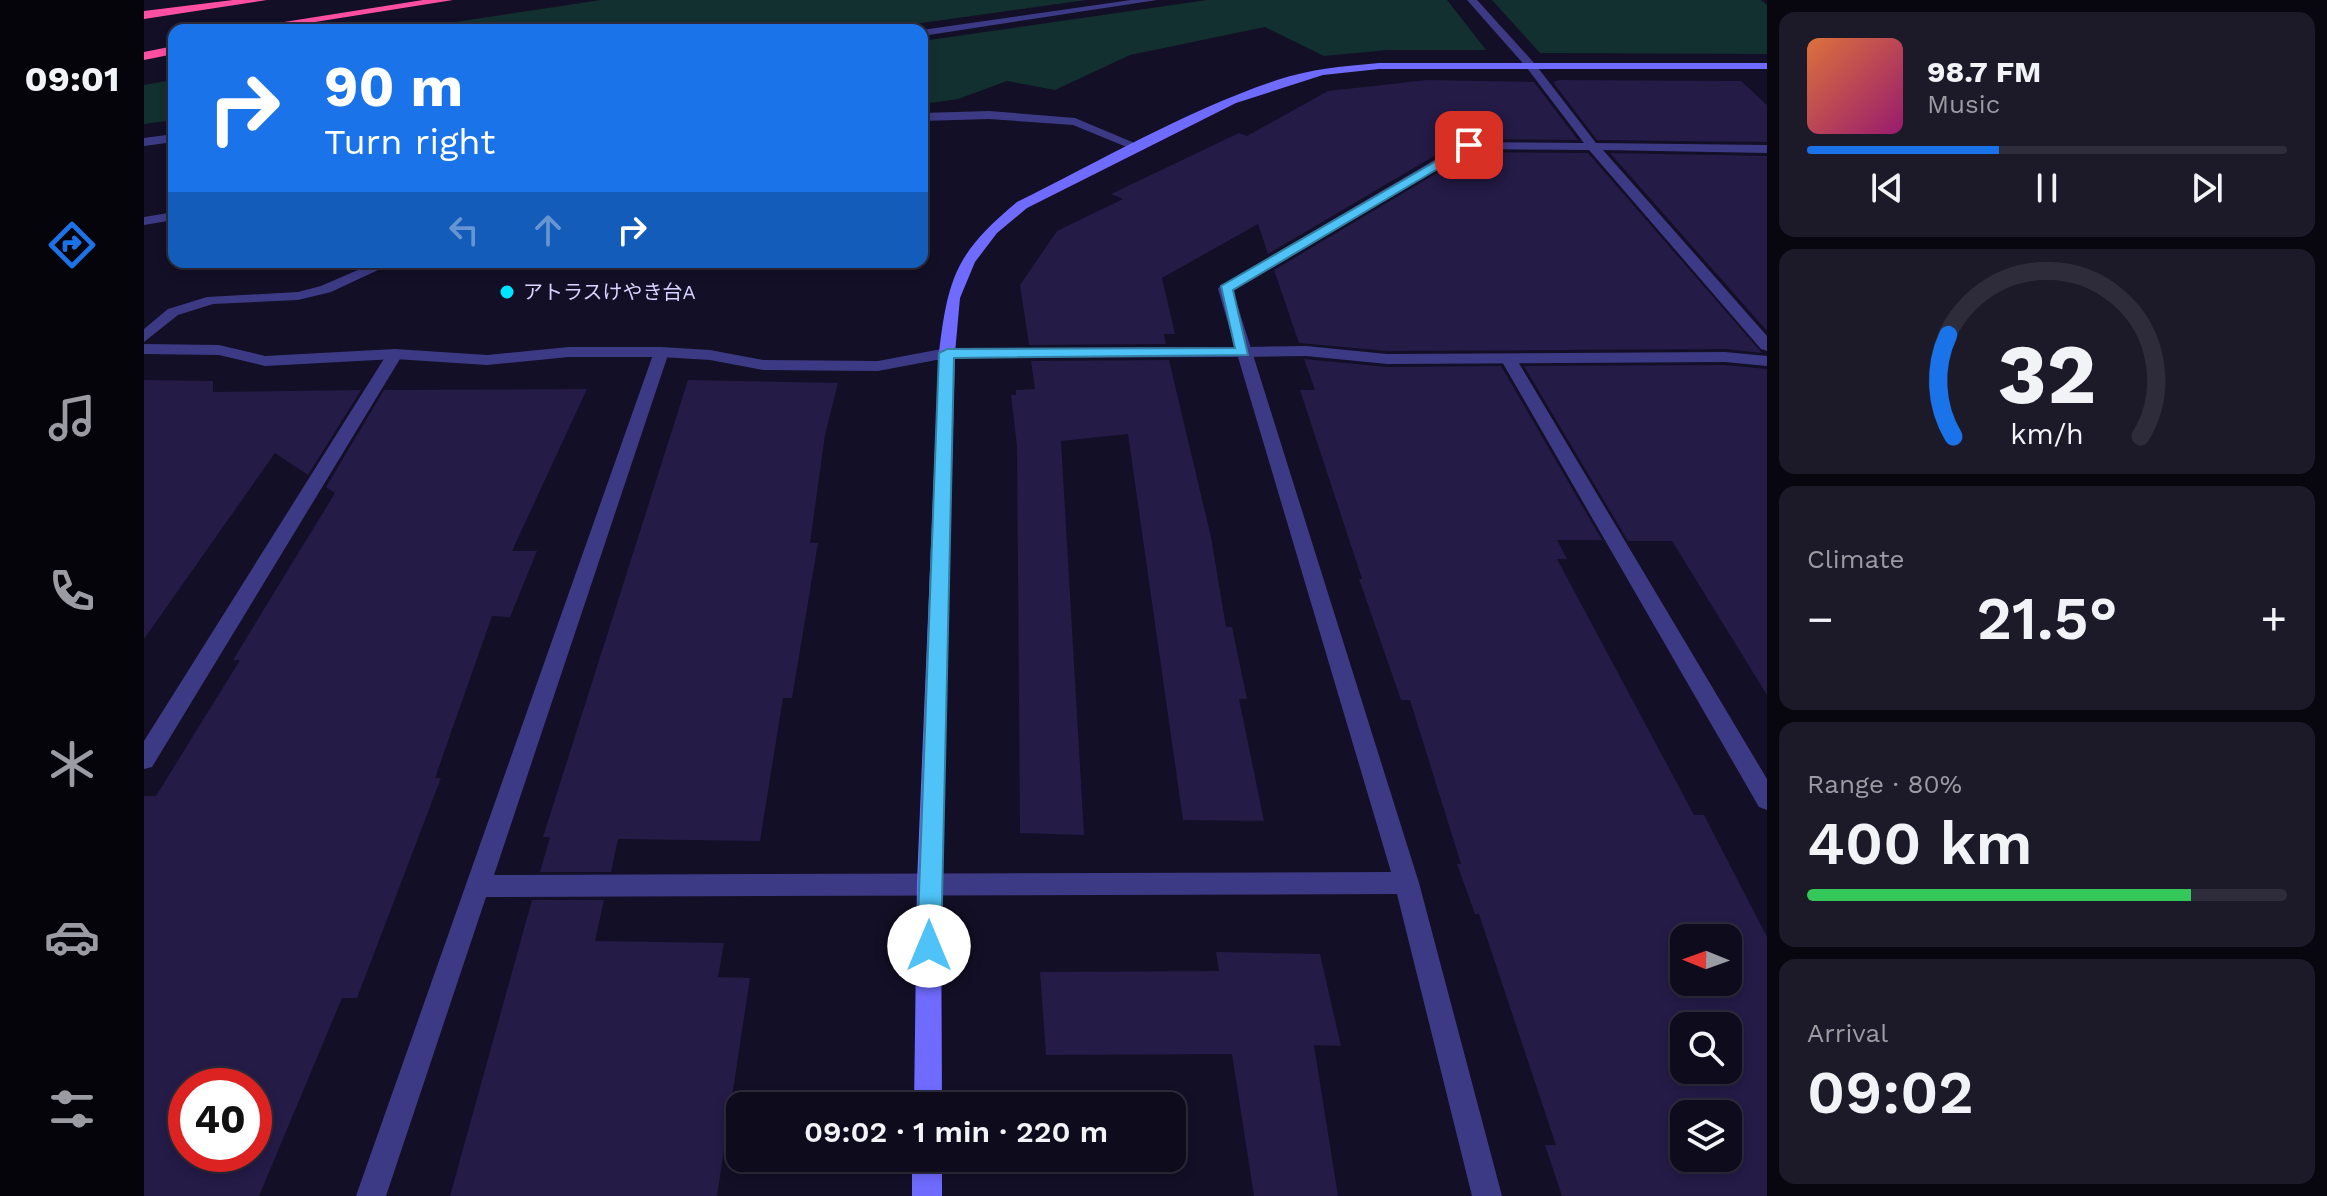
<!DOCTYPE html>
<html lang="en">
<head>
<meta charset="utf-8">
<style>
	:root { --surface:#0e0b1c; --page:#1c1929; --text:#f1f3f6; --muted:#9b9ba3; --line:#2e2b3b; --accent:#1a73e8 }
	body { margin:0; font-family:"Work Sans","Noto Sans JP",sans-serif; background:var(--page); color:var(--text); height:100vh; display:flex; flex-direction:column; font-size:30px; white-space:nowrap }
	* { box-sizing:border-box; margin:0 }
	p { font-size:26px; color:var(--muted) }
	.icon { flex:none; width:44px; height:44px; fill:none; stroke:currentColor; stroke-width:2; stroke-linecap:round; stroke-linejoin:round }
	.map { position:relative; flex:1; overflow:hidden }
	.drawer { display:flex; flex-direction:column; gap:12px; padding:12px; background:#08060f; width:560px }
	.drawer>* { flex:none }
	.top-card { position:absolute; left:24px; top:24px; width:760px; height:244px; border-radius:16px; box-shadow:0 4px 12px #0003,0 0 0 2px var(--line); background:#1a73e8; color:#fff; overflow:hidden }
	.needle { width:52px; rotate:271deg }
	.controls { position:absolute; left:1526px; top:924px; display:grid; gap:16px }
	.controls a { display:grid; place-items:center; width:72px; height:72px; border-radius:16px; background:var(--surface); box-shadow:0 4px 12px #0003,0 0 0 2px var(--line); font-size:40px }
	.speed { position:absolute; left:24px; top:1068px; display:flex; gap:16px; font-size:40px; font-weight:700; text-align:center }
	.speed>* { display:grid; place-content:center; width:104px; height:104px; border-radius:50%; background:var(--surface); box-shadow:0 4px 12px #0003,0 0 0 2px var(--line); line-height:1 }
	.speed .limit { border:12px solid #d22; background:#fff; color:#111 }
	.pin { position:absolute; display:grid; place-items:center; width:68px; height:68px; color:#fff; margin:-34px; border-radius:16px; box-shadow:0 4px 12px #0006 }
	.me { position:absolute; width:88px; margin:-44px; rotate:0deg; stroke-linejoin:round; filter:drop-shadow(0 0 6px #0008) }
	.turn { display:flex; align-items:center; gap:28px; height:168px; padding:0 24px; font-size:36px }
	.turn .icon { width:104px; height:104px; stroke-width:2.5 }
	.turn b { display:block; font-size:56px; line-height:68px }
	.lanes { display:flex; align-items:center; height:76px; padding:0 24px; background:#0003; justify-content:center; gap:40px; direction:ltr }
	.lanes .off { opacity:.35 }
	.big { font-size:60px; font-weight:600; line-height:1.1 }
	.drawer .card { flex:1; display:flex; flex-direction:column; justify-content:center; gap:12px; min-width:0; padding:0 28px; border-radius:16px; background:var(--page) }
	.drawer .dial { align-items:center; gap:0 }
	.dial svg { height:208px; overflow:visible; fill:none; stroke:var(--line); stroke-width:7; stroke-linecap:round; text-anchor:middle }
	.dial text { fill:var(--text); stroke:none }
	.song { display:flex; align-items:center; gap:24px }
	.cover { width:96px; height:96px; border-radius:12px; background:linear-gradient(135deg,hsl(20 70% 55%),hsl(320 70% 35%)) }
	.played { height:8px; border-radius:4px; background:linear-gradient(90deg,var(--accent) 40%,var(--line) 40%) }
	.keys { display:flex; justify-content:space-around; direction:ltr }
	.heat { display:flex; justify-content:space-between; align-items:center; font-size:44px; direction:ltr }
	.charge { height:12px; border-radius:6px; background:linear-gradient(90deg,#34c759 80%,var(--line) 0) }
	.trip { position:absolute; left:582px; top:1092px; width:460px; height:80px; border-radius:16px; background:var(--surface); box-shadow:0 4px 12px #0003,0 0 0 2px var(--line); font-weight:600; line-height:80px; text-align:center }
	main { display:flex; flex:1; min-height:0 }
	.tabs { display:flex; flex-direction:column; width:144px; justify-content:space-around; align-items:center; background:#06040b; color:var(--muted) }
	.tabs .icon { width:56px; height:56px }
	.tabs .active { color:var(--accent) }
	.tabs b { font-size:36px; color:var(--text) }
	.map>svg:first-child { display:block }
</style>
</head>
<body>
<main>
<nav class="tabs">
<b>09:01</b>
<svg class="icon active" aria-label="directions" viewBox="0 0 24 24"><path d="M12 3l9 9-9 9-9-9zM9 14v-3h6M13 9l2 2-2 2"/></svg>
<svg class="icon" aria-label="music" viewBox="0 0 24 24"><path d="M9 18V5l10-2v13"/><circle cx="6" cy="18" r="3"/><circle cx="16" cy="16" r="3"/></svg>
<svg class="icon" aria-label="phone" viewBox="0 0 24 24"><path d="M5 4h4l2 5-3 2q2 4 5 5l2-3 5 2v4C11 20 4 13 5 4z"/></svg>
<svg class="icon" aria-label="climate" viewBox="0 0 24 24"><path d="M12 3v18M4 7l16 10M4 17L20 7"/></svg>
<svg class="icon" aria-label="car" viewBox="0 0 24 24"><path d="M5 17H2v-5l4-1 3-4h7l3 4 3 1v5h-3M9 17h6M6 11h13"/><circle cx="7" cy="17" r="2"/><circle cx="17" cy="17" r="2"/></svg>
<svg class="icon" aria-label="filters" viewBox="0 0 24 24"><path d="M4 7h16M4 17h16"/><circle cx="9" cy="7" r="2"/><circle cx="15" cy="17" r="2"/></svg>
</nav>
<div class="map">
<svg width="1623" height="1196" viewBox="0 0 1623 1196">
	<rect width="100%" height="100%" fill="#130f26"/>
	<path fill="#12302f" d="M457,0H942L727,30H257Z
		M1063,0H1303L1342,50H1244L1180,56L1121,27L986,55L911,90L863,81L814,99L778,104V41Z
		M1348,0H1617L1623,5V54L1396,53Z
		M30,68V120L0,124V85L28,80Z"/>
	<path fill="#241b47" fill-rule="evenodd" d="M1283,80L1390,82L1434,140L1319,139L1124,254L1114,224L1018,278L1031,334H1020L1022,344L885,345L876,285L913,231L979,199L967,194L1095,133L1103,136L1184,91Z
		M1415,80L1597,81L1623,105V142L1453,140L1409,82Z
		M1328,152L1444,153L1618,353L1581,349L1243,351L1155,343L1130,270Z
		M1466,153L1623,156V331Z
		M1160,359L1243,367L1357,366L1458,540H1413L1423,559H1413L1550,815H1560L1623,937V1196H1418L1401,1145H1412L1335,914H1331L1313,864H1317L1266,700H1257L1215,579H1218L1156,390H1171ZM1540,938H1584V982H1540ZM1540,1026H1584V1070H1540ZM1540,1114H1584V1158H1540Z
		M1025,360L1067,537L1082,627H1088L1103,699H1095L1120,821L1039,820L984,434L917,441L940,835L876,833L873,446L867,395H872V390L891,389L887,361Z
		M1581,365L1623,369V695L1528,541H1484L1380,366Z
		M0,380L69,381V392L217,390L164,475L131,453L0,639Z
		M544,380L694,383L681,435L666,543H674L648,698H639L616,841L474,839L467,872H396L406,837H399Z
		M443,389L368,551H393L366,617L348,616L291,778H297L213,998H198L115,1196H0V796H12L96,660H89L191,493L182,487L240,390ZM42,1086H110V1154H42Z
		M388,900H460L451,941L580,943L574,977L606,978L573,1196H306Z
		M1072,952L1176,954L1197,1046L1170,1045L1194,1196H1110L1088,1054L902,1055L896,972L1075,971Z"/>
	<g fill="none" stroke-linecap="round" stroke-linejoin="round">
		<path fill="#3d3a85" fill-rule="evenodd" d="M845,111L931,118L1000,147L990,150L929,125L845,119L778,121V113Z
			M30,212V220L0,225V217Z
			M232,262H251L187,292L154,300L69,304L34,315L0,342V329L24,309L63,297L154,292L177,286Z
			M0,344L75,345L121,356L251,349L343,355L425,347H517L566,350L619,360L734,361L803,348L811,353L803,358L734,371L619,370L566,360L517,357H425L343,365L251,359L121,366L75,355L0,354Z
			M1162,346L1243,354L1581,352L1623,356V366L1581,362L1243,364L1162,356L1099,357L1091,352L1099,347Z"/>
		<path fill="#3d3a85" fill-rule="evenodd" d="M987,0H1013L778,36V30Z
			M1323,0H1333L1391,64L1452,143L1623,145V153L1459,150L1623,336V351L1617,349L1445,150L1327,149L1089,291L1275,883L1358,1196H1328L1253,894L342,897L242,1196H212L511,349L517,347L525,352L350,875L1247,872L1094,357L803,358L795,353L803,348L1091,347L1074,289L1076,286L1321,142L1440,143L1383,68Z
			M30,134V142L0,146V138Z
			M251,349L259,354L8,767L0,769V741L243,354Z
			M1365,355L1373,360L1623,779V810L1615,807L1357,360Z"/>
		<path fill="#6f6bff" fill-rule="evenodd" d="M1235,63H1623V69H1235L1179,75L1092,103L883,208L853,233L831,262L816,298L811,353L797,882L798,1106H770L773,882L795,353C804,276 813,252 873,202C958,160 1043,110 1133,80C1166,69 1200,66 1235,63Z
			M768,1158H798V1196H768Z"/>
		<path fill="#ff4fa3" fill-rule="evenodd" d="M89,0H123L0,19V11Z
			M279,0H309L121,30H90Z
			M30,46V54L0,60V52Z"/>
	</g>
	<path fill="#4fc3f7" stroke="#337fa1" stroke-width="2" d="M1325,142L1329,148L1089,290L1104,355L810,358L797,946L793,954L785,957L776,954L773,946L795,353L803,349L1091,348L1077,286Z"/>
	<circle fill="#00e5ff" stroke="#130f26" stroke-width="3" cx="363" cy="292" r="8"/>
	<g text-anchor="middle" stroke-width="8" stroke-linejoin="round" paint-order="stroke">
		<g font-size="20" fill="#d9d4ff" stroke="#130f26" text-anchor="start">
			<text x="379" y="299">アトラスけやき台A</text>
		</g>
	</g>
</svg>
<div class="controls">
<a><svg class="needle" viewBox="-14 -14 28 28"><path d="M0-13l5 13h-10z" fill="#e53935"/><path d="M0 13l5-13h-10z" fill="#9b9ba3"/></svg></a>
<a><svg class="icon" aria-label="search" viewBox="0 0 24 24"><circle cx="10" cy="10" r="6"/><path d="M15 15l6 6"/></svg></a>
<a><svg class="icon" aria-label="layers" viewBox="0 0 24 24"><path d="M12 4l9 5-9 5-9-5zM3 14l9 5 9-5"/></svg></a>
</div>
<div class="speed"><div class="limit">40</div></div>
<div class="pin" style="left:1325px;top:145px;background:#d93025"><svg class="icon" aria-label="arrive" viewBox="0 0 24 24"><path d="M6 21V4h12l-3 4 3 4H6"/></svg></div>
<svg class="me" style="left:785px;top:946px" viewBox="-20 -20 40 40"><circle r="19" fill="#fff"/><path d="M0-13L10 11 0 6-10 11z" fill="#4fc3f7"/></svg>
<div class="trip">09:02 · 1 min · 220 m</div>
<div class="top-card">
<div class="turn"><svg class="icon" aria-label="right" viewBox="0 0 24 24"><path d="M7 20v-9h11M14 6l5 5-5 5"/></svg><div><b>90 m</b>Turn right</div></div>
<div class="lanes"><svg class="icon off" aria-label="left" viewBox="0 0 24 24"><path d="M17 20v-9H6M10 6l-5 5 5 5"/></svg><svg class="icon off" aria-label="ahead" viewBox="0 0 24 24"><path d="M12 20V5M6 11l6-6 6 6"/></svg><svg class="icon" aria-label="right" viewBox="0 0 24 24"><path d="M7 20v-9h11M14 6l5 5-5 5"/></svg></div>
</div>
</div>
<section class="drawer">
<div class="card">
<div class="song"><i class="cover"></i><div><b>98.7 FM</b><p>Music</p></div></div>
<div class="played"></div>
<div class="keys"><svg class="icon" aria-label="previous" viewBox="0 0 24 24"><path d="M18 5L8 12l10 7zM5 5v14"/></svg><svg class="icon" aria-label="pause" viewBox="0 0 24 24"><path d="M8 5v14M16 5v14"/></svg><svg class="icon" aria-label="next" viewBox="0 0 24 24"><path d="M6 5l10 7-10 7zM19 5v14"/></svg></div>
</div>
<div class="card dial"><svg viewBox="0 0 100 80">
<path d="M14 69A42 42 0 1 1 86 69"/>
<path d="M14 69A42 42 0 0 1 12 30" stroke="#1a73e8"/>
<text x="50" y="56" font-size="32" font-weight="700">32</text>
<text x="50" y="72" font-size="11">km/h</text>
</svg></div>
<div class="card"><p>Climate</p>
<div class="heat"><a>−</a><b class="big">21.5°</b><a>+</a></div>
</div>
<div class="card"><p>Range · 80%</p><b class="big">400 km</b><div class="charge"></div></div>
<div class="card"><p>Arrival</p><b class="big">09:02</b></div>
</section>
</main>
</body>
</html>
